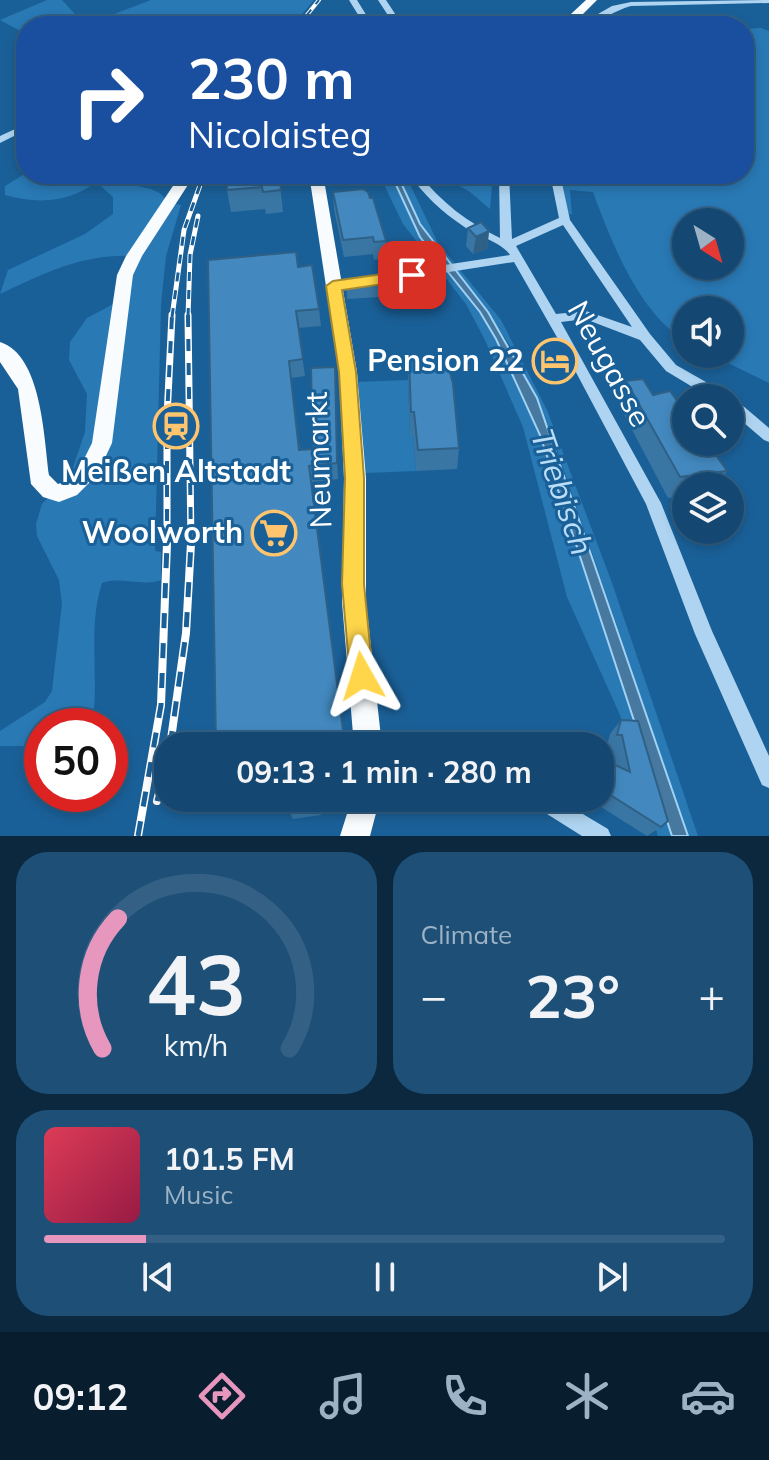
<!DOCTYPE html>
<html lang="en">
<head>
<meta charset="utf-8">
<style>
	:root { --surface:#144872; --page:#1d4f77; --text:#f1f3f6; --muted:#9db2c4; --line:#336084; --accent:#e797bd }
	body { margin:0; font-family:Mulish,sans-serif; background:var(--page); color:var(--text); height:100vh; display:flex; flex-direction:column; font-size:30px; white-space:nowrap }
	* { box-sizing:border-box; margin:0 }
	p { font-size:26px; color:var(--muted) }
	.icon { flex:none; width:44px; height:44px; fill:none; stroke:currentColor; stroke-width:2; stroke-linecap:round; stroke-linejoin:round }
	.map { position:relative; height:836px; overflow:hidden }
	.panel { display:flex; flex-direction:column; gap:16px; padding:16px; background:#0b283f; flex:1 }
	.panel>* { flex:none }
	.hud { position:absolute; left:16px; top:16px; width:738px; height:168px; border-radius:32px; box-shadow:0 4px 12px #0003,0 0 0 2px var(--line); background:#1a4fa0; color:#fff; overflow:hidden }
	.needle { width:52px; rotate:143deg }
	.fabs { position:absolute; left:672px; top:208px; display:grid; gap:16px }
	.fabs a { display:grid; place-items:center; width:72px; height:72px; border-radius:50%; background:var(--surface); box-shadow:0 4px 12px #0003,0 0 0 2px var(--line); font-size:40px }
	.speed { position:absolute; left:24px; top:708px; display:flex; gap:16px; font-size:40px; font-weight:700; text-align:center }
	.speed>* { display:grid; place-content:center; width:104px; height:104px; border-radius:50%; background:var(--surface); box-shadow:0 4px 12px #0003,0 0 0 2px var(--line); line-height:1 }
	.speed .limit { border:12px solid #d22; background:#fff; color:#111 }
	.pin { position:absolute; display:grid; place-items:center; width:68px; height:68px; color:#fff; margin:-34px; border-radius:16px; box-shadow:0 4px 12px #0006 }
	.me { position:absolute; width:88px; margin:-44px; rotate:354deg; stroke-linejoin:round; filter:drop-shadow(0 0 6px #0008) }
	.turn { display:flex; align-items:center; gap:28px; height:168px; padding:0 40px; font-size:36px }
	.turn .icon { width:104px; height:104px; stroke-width:2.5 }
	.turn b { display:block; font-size:56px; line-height:68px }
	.big { font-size:60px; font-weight:700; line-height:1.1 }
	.panel .widget { flex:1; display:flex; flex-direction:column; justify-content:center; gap:12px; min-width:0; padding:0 28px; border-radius:32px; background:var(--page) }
	.panel .dial { align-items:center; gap:0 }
	.dial svg { height:208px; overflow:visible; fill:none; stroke:var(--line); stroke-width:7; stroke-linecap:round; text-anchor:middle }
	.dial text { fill:var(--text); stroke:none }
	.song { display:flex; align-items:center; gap:24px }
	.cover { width:96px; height:96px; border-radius:12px; background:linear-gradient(135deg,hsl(350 70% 55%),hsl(340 70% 35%)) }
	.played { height:8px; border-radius:4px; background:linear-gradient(90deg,var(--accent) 15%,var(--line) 15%) }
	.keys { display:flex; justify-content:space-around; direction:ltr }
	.heat { display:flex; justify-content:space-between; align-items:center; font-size:44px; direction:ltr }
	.panel .tiles { flex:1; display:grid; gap:16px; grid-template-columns:1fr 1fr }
	.widget:last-child { grid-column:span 2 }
	.trip { position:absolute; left:154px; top:732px; width:460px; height:80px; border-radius:32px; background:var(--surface); box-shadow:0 4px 12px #0003,0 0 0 2px var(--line); font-weight:700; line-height:80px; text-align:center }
	.menu { display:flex; height:128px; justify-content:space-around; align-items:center; background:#081d2e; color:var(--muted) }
	.menu .icon { width:56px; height:56px }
	.menu .active { color:var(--accent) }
	.menu b { font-size:36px; color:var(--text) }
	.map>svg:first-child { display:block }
</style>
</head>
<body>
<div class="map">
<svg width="769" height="836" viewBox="0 0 769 836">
	<rect width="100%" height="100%" fill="#1a6098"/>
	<path fill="#2979b5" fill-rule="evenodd" d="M47,0H62L85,25L151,0H314L292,26H26V34L0,20Z
		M761,28L769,31V383L709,354H730V310H686V341C639,314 611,241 593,192L570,190L572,215L565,211L556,178L581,185V174L609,177L611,174H744V29ZM686,222H730V266H686Z
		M26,173L122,174L123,182C141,189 157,185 169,203L181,205L166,256L161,304L155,551L161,552V580C141,587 121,576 102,583C87,629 100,679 92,726H42V746H0V731L45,702L52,691L62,604L59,580L37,536L36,524L42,504L70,476L85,432L87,394L69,360L70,342L87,318L119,301L133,256C82,254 45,273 0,294L8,270L85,234L113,214V197L96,182C69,203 37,204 5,195V186Z
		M379,174H391L420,237L480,312L496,339L540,435L672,836H658L620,715L567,597L523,427L485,340L466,304L403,224Z
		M397,174H405L438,243L501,320L547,410L612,583L698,836H688L551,432L510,346L488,312L420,224Z
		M423,174H493L490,209C469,191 457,177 429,185Z
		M408,380L410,434H413L416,471L365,473L358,382Z"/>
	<path fill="#47789f" stroke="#a1d1f3" stroke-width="2" d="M391,174H397L420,224L488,312L537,398L688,836H672L540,435L496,339L480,312L420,237Z"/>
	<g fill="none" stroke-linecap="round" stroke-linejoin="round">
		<path fill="#aed4f1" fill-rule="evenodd" d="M349,0H357L373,26H365Z
			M378,0H386L403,26H395Z
			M769,0V3L631,6C612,11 596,26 577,26L612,6L631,2Z
			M26,124V130L0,143V136Z
			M409,174H419C441,202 468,223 500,238L499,174H509L512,239L559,218L550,174H560L570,220L650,334L676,365L727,394L729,398H711L666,371L640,340L585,319L561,322L661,503L712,631L769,756V788L762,785L695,634L646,504L562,346L514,262L333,290L327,286L333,282L510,255C503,243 476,235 463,226C442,212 424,195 409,174ZM563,225L632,327L586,311L556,314L516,246Z
			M729,398L735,399L769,428V442L764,440L730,411Z
			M522,798H556L608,829L611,836H582L547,814L525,805Z"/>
		<path fill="#f8fcff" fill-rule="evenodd" d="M586,0H597L571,26H558Z
			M181,174H195L142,256L133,275L112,443L97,475L77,495L59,502L43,497L31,484L18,389L0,362V342C42,355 44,439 49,475L58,484L61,483L82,463L92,443L117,275L126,256Z
			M309,174H323L357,372L366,478V602L382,746H354L342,602L344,478L339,372Z
			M352,798H380L370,836H340Z"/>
		<g stroke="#fff" stroke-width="4">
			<path id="rail-far3" d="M298,26L319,0"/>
		</g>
		<g stroke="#fff" stroke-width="5">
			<path id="rail-far2" d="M172,317L184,230L204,174
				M188,317L190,255L198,216"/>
		</g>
		<g stroke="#fff" stroke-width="7">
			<path id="rail-far1" d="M188,315L191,545
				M167,545V417L172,315"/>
		</g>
		<g stroke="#fff" stroke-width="8">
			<path id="rail" d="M170,746L186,633L191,543
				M157,801L168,755
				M138,836L161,705L167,543"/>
		</g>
		<use href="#rail-far3" stroke="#1a6098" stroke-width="2" stroke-dasharray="7" stroke-linecap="butt"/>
		<use href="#rail-far2" stroke="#1a6098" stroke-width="3" stroke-dasharray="9" stroke-linecap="butt"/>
		<use href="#rail-far1" stroke="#1a6098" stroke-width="4" stroke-dasharray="12" stroke-linecap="butt"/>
		<use href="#rail" stroke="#1a6098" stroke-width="5" stroke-dasharray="15" stroke-linecap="butt"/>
	</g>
	<path fill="#3a76a4" d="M279,175L283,212L266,214L265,209L231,212L227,190Z
		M333,192L386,241V258L374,260L373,254L344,257L334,209Z
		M468,228L489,231L487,249L473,254L466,246Z
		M298,267L319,309L321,326L298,328L305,376L291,378L300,449H313L335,367L338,479L311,482L216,746Z
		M346,279L379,285V297L347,299Z
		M409,358L459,448L457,469L416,471L413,434H410L408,380Z
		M626,381L653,395L727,471L718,486H686V496L668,498L618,403Z
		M621,720L661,827L647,836L590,800L591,798H600V772L609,762L614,764L611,749H606L610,734Z
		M288,798H326L321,815L293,819L289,811Z"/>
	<path fill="#2f6086" d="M489,231L487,249L473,254L476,237Z
		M335,367L336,384L338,479L337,463Z
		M321,798H326L321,815L318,807Z"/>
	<path fill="#4389bf" stroke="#2f6086" stroke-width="2" d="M226,174H279L281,190L263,192L262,187L227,190Z
		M363,189L368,192L370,198H373L386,241L374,242L373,237L343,240L333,192Z
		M481,222L489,231L476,237L468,228Z
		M296,252L298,267L312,265L319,309L296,311L303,359L289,361L299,450L313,449L311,368L335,367L337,463L309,466L345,746H216L208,260Z
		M375,275L379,285L347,287L346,279Z
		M446,356L453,384L459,448L418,450L414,412H411L409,358Z
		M643,379L653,395L670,391L686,413V442H707L727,471L680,477L626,381Z
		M621,720L638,721L668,821L661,827L601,789L609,762L630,772L622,735H617Z
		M288,798H321L318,807L289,811Z"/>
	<path fill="#ffd54a" stroke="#a68a30" stroke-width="2" d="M412,270L417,271V279L342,290L356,372L364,478V584L373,676L370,684L362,687L353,684L350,676L342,584L345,478L339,372L326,286L333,281Z"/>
	<defs>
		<g id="hotel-ring" transform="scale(2.3)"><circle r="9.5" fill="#1a6098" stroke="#ffc46e" stroke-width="1.5"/><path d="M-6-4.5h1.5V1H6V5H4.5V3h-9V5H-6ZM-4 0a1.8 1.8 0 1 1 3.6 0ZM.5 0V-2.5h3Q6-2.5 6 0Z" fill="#ffc46e"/></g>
		<g id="station-ring" transform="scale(2.3)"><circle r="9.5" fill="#1a6098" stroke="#ffc46e" stroke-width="1.5"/><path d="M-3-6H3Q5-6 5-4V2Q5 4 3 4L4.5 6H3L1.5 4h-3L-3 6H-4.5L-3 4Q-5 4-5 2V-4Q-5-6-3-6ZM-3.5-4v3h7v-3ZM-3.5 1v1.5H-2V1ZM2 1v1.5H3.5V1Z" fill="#ffc46e"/></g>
		<g id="supermarket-ring" transform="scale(2.3)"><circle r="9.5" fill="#1a6098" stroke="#ffc46e" stroke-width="1.5"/><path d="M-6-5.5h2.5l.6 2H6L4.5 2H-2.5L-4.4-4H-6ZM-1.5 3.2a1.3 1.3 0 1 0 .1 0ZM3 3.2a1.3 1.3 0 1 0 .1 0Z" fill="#ffc46e"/></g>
	</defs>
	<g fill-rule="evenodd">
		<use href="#hotel-ring" x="555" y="361"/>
		<use href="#station-ring" x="176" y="426"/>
		<use href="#supermarket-ring" x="274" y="533"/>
	</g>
	<g text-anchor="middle" stroke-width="6" stroke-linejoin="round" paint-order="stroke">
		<g font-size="30" font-weight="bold" fill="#fff" stroke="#1a6098" text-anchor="end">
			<text x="524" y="371">Pension 22</text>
			<text x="176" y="482" text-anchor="middle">Meißen Altstadt</text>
			<text x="243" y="543">Woolworth</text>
		</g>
		<g font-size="30" fill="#fff" stroke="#1a6098">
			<text transform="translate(609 364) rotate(61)" y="10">Neugasse</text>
			<text transform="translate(319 460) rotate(-92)" y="10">Neumarkt</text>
		</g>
		<g font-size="32" font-style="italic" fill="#bbdef7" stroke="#1a6098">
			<text transform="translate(562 492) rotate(71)" y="11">Triebisch</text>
		</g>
	</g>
</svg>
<div class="fabs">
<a><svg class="needle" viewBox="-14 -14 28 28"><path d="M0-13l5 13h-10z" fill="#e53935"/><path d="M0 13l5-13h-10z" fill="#9db2c4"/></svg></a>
<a><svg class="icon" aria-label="sound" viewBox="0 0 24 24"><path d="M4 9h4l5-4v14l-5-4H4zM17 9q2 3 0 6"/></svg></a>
<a><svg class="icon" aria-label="search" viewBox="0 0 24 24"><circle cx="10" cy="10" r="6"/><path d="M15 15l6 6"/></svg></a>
<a><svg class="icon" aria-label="layers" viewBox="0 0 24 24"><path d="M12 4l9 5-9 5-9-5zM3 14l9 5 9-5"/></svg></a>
</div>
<div class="speed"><div class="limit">50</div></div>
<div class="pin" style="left:412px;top:275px;background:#d93025"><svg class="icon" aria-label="arrive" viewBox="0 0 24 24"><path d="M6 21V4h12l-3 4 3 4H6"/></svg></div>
<svg class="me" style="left:362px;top:676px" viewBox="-20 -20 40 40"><path d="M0-17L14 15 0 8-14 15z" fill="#ffd54a" stroke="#fff" stroke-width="4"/></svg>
<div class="trip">09:13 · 1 min · 280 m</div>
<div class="hud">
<div class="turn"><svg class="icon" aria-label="right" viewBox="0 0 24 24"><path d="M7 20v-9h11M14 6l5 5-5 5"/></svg><div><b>230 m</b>Nicolaisteg</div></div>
</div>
</div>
<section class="panel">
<div class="tiles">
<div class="widget dial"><svg viewBox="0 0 100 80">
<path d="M14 69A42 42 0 1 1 86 69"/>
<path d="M14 69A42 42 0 0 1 20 19" stroke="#e797bd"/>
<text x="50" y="56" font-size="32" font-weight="700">43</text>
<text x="50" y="72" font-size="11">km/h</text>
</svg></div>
<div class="widget"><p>Climate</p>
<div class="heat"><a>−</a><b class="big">23°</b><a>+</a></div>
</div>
<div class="widget">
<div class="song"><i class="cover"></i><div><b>101.5 FM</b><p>Music</p></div></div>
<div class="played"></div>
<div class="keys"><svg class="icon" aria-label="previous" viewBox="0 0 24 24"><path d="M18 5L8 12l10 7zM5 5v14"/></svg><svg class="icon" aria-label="pause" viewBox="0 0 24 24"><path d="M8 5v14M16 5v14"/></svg><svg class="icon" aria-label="next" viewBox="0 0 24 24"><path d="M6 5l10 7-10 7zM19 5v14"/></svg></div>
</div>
</div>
</section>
<nav class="menu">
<b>09:12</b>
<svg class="icon active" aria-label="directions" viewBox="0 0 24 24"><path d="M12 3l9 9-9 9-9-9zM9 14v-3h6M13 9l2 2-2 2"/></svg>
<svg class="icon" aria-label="music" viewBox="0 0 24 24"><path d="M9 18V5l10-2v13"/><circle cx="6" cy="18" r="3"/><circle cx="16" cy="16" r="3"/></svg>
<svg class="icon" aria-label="phone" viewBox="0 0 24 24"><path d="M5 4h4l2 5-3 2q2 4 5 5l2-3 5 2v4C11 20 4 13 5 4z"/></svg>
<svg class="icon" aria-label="climate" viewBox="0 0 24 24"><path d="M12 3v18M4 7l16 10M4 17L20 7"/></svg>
<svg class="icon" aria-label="car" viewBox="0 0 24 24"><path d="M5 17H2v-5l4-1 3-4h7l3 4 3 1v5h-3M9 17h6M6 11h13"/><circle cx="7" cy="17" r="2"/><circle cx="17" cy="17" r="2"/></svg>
</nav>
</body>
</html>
